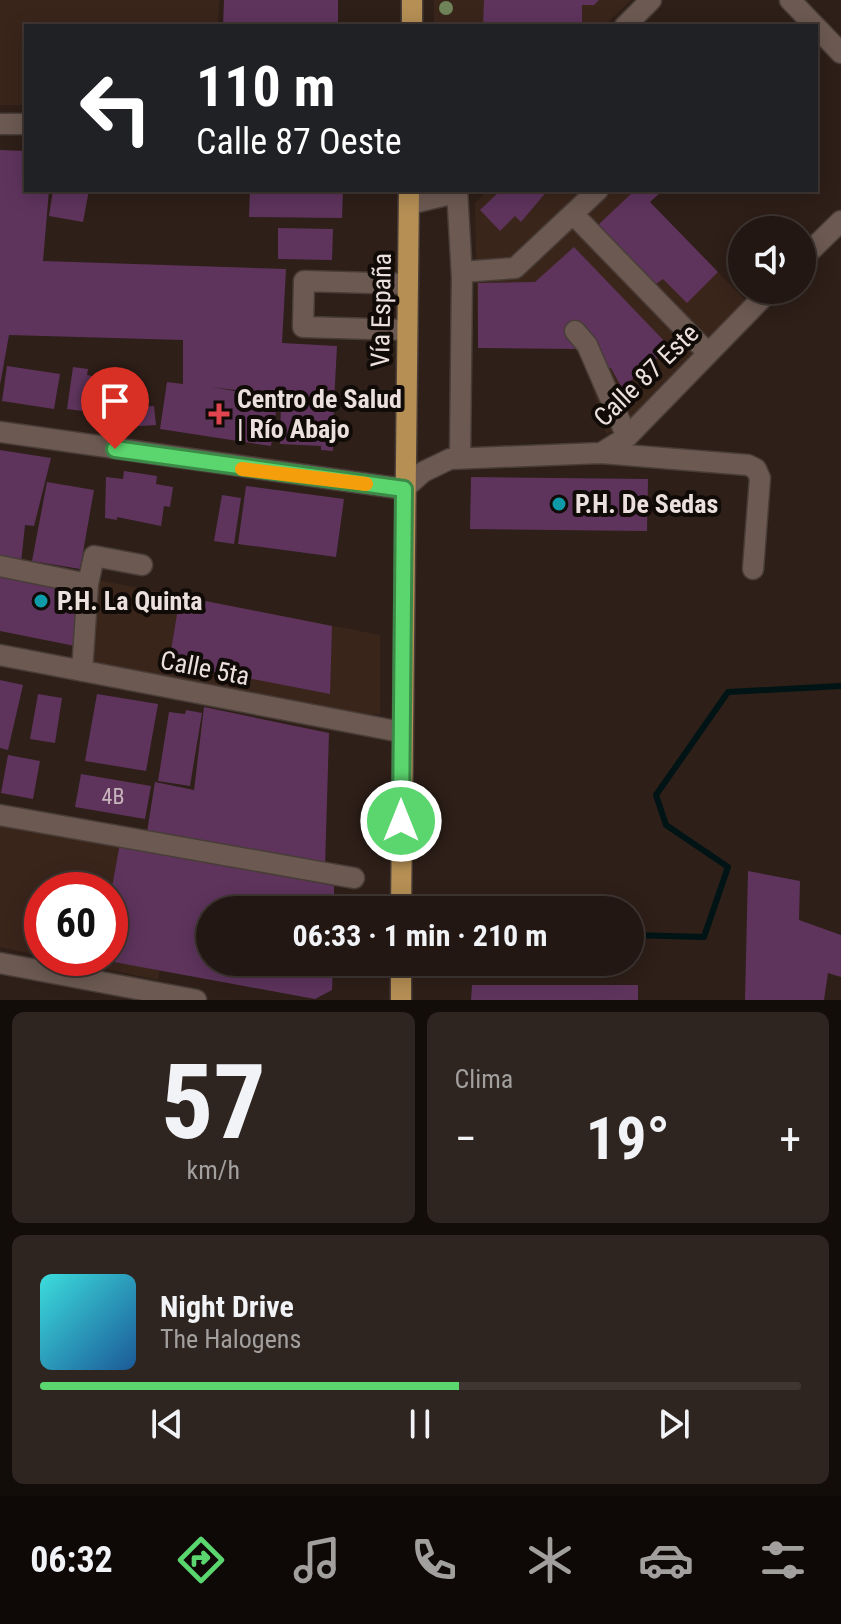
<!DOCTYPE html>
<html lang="es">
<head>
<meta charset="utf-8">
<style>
	:root { --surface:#221712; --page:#2e2420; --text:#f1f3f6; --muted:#a29f9f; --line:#3f3632; --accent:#5bd56e }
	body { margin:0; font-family:"Roboto Condensed",sans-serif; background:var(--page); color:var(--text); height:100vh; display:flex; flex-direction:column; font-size:30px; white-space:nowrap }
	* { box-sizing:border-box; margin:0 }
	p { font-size:26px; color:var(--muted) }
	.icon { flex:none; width:44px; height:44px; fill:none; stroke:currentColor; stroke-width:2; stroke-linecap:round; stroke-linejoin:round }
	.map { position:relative; height:1000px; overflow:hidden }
	.details { display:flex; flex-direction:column; gap:12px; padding:12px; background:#130d0a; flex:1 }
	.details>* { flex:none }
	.hud { position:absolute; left:24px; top:24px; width:794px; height:168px; border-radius:0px; box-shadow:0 4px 20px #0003,0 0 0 2px var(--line); background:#202124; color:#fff; overflow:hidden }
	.tools { position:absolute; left:728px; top:216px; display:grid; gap:16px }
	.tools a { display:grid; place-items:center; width:88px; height:88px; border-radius:50%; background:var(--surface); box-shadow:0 4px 20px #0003,0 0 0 2px var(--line); font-size:40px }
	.speed { position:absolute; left:24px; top:872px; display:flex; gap:16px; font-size:40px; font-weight:700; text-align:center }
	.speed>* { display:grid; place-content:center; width:104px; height:104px; border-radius:50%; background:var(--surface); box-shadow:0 4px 20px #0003,0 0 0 2px var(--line); line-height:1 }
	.speed .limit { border:12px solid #d22; background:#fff; color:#111 }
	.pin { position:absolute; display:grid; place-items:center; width:68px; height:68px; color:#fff; margin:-82px -34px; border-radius:50% 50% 50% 0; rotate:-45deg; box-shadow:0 0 8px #0007 }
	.pin .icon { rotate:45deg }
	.me { position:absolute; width:88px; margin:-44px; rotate:0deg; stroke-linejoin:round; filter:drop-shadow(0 0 6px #0008) }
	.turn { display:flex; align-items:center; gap:28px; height:168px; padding:0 40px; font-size:36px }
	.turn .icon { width:104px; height:104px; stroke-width:2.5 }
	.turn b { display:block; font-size:56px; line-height:68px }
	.big { font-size:60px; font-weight:700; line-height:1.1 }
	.details .tile { flex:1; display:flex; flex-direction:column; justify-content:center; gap:12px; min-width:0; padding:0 28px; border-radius:12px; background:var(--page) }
	.details .dial { align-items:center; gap:0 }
	.dial b { font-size:104px; line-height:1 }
	.song { display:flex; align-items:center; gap:24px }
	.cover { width:96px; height:96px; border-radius:12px; background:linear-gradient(135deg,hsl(180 70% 55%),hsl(210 70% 35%)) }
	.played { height:8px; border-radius:4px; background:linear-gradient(90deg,var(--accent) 55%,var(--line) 55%) }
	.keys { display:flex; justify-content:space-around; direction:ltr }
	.heat { display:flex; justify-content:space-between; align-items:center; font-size:44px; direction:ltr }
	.details .tiles { flex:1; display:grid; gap:12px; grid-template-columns:1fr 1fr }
	.tile:last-child { grid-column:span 2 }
	.trip { position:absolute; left:196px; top:896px; width:448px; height:80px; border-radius:40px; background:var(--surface); box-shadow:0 4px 20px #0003,0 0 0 2px var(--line); font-weight:700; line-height:80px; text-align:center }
	.tabs { display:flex; height:128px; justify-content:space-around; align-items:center; background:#0e0907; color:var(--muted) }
	.tabs .icon { width:56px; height:56px }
	.tabs .selected { color:var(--accent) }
	.tabs b { font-size:36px; color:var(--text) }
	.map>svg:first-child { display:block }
</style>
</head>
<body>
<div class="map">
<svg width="841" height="1000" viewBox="0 0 841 1000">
	<rect width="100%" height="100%" fill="#2e1f18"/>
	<path fill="#3a251b" d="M0,0H219L218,26H26V105H0Z
		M434,0H631L604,26H434Z
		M488,190H663L650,202L746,301L629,424L606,434L581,349L478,348L475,203Z
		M93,579L380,635V714L365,715L88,665Z
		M0,822L182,854L158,980L53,958H110V890H42V956L0,947Z"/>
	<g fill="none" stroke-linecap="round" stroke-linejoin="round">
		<path stroke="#001416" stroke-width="6" d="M630,935L704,937L728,867L666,825L656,795L728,692L841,686"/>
	</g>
	<path fill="#5e345d" d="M224,0H338V26H223Z
		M484,0H599L594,5H582V26H483Z
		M0,150L26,151V190H49L43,261L286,269L282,343L337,346L334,402L211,387L278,398L271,446L160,429L167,382L183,384V340L9,335L0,385Z
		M53,190H89L83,222L49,216Z
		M250,190H343L342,218L249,217Z
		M501,190H548L521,222L515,216L500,231L480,210Z
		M635,190H663L650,202L718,272L687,303L663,279L652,287L596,227Z
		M278,228L333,229L332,260L278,259Z
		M574,247L670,347L622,388L611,368L604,369L581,349L478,348V283L535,282Z
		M7,366L60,374L54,409L2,401Z
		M73,367L88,369L87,375L103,378L98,413L67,409Z
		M281,402L334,403L333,451L321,450V446L280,444Z
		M154,406L156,425L124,427L123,408Z
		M0,450L51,458L34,526L25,525L21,563L0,560Z
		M124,471L157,476L156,484L173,487L170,507L164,506L161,526L117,517V520L105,518L106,477L123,479Z
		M471,477L648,479L647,531L470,529Z
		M47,482L94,490L80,569L32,561Z
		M246,486L344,499L336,557L238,544Z
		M222,495L241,498L234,544L214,541Z
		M0,570L85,587L75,646L0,631Z
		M180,596L332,626L330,694L169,663Z
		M0,680L23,685L8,750L0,748Z
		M38,694L62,698L55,743L30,739Z
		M97,694L158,704L146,771L85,761Z
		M204,707L329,733L325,867L147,832L155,782L194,790Z
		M186,710L202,713L190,786L158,781L169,712L185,714Z
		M8,755L40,761L33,799L1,793Z
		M81,774L151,786L145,819L75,807Z
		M120,843L316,875V882L334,886V910H210V962H333L332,990L315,999L103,960L110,958V898Z
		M748,871L800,881L799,920L841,935V977L828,973L824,1000H745Z
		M472,985H638V1000H471Z"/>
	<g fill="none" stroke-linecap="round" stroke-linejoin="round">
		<g stroke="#493d38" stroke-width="23">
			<path id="minor" d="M790,0L815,26
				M625,26L651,0
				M816,27L841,53
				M0,124H26
				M457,190L462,277L460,458
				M409,204L447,195L453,190
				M573,214L707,352
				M802,259L841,221
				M462,272L515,268L598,190
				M407,330L303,327L304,281L408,284
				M575,331L587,345L627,437
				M0,432L404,489L423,472L450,459L601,453L627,437L770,290
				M601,453L748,465L756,469L760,478L753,569
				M0,566L88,584L82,671
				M88,584L94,556L142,565
				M0,655L401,732
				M0,815L354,878
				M0,963L196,1000"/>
		</g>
		<g stroke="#493d38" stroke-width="23">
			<path id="major" d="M412,26V0
				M401,910L409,190
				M401,1000V962"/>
		</g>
		<use href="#minor" stroke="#6c5a52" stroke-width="20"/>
		<use href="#major" stroke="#b58f54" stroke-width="20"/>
	</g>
	<circle fill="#6f8559" cx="446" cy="8" r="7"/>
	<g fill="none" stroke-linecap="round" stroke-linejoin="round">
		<g stroke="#3b8a48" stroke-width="20">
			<path id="route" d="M115,449L404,489L401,821"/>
		</g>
		<use href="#route" stroke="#5bd56e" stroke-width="14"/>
		<path stroke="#f59e0b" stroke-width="14" d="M242,469L366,484"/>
	</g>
	<path fill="#e0444e" stroke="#110b08" stroke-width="3" d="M215 402h8v8h8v8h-8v8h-8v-8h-8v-8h8z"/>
	<g fill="#0f9aa8" stroke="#110b08" stroke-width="3">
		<circle cx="559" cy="504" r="8"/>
		<circle cx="41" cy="601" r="8"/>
	</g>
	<g text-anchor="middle" stroke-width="8" stroke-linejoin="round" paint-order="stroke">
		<g font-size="22" fill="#c8b5bc">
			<text x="113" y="804">4B</text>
		</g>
		<g font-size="26" fill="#ebe0db" stroke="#110b08">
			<text transform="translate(381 310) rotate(-89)" y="9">Vía España</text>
			<text transform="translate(646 375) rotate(-44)" y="9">Calle 87 Este</text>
			<text transform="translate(205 668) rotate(11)" y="9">Calle 5ta</text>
		</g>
		<g font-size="26" font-weight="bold" fill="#ebe0db" stroke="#110b08" text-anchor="start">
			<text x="237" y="408">Centro de Salud<tspan x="237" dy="30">| Río Abajo</tspan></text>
			<text x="575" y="513">P.H. De Sedas</text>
			<text x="57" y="610">P.H. La Quinta</text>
		</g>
	</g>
</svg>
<div class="tools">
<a><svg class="icon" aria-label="sound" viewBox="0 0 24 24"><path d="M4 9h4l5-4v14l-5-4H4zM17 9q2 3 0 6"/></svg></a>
</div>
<div class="speed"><div class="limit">60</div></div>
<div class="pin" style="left:115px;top:449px;background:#d93025"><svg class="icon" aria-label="arrive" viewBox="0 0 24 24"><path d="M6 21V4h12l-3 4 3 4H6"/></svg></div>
<svg class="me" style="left:401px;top:821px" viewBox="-20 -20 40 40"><circle r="17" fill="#5bd56e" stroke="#fff" stroke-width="3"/><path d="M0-11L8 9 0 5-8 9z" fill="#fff"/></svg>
<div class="trip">06:33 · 1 min · 210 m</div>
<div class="hud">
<div class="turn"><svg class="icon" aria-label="left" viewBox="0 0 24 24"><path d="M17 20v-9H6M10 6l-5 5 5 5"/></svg><div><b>110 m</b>Calle 87 Oeste</div></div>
</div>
</div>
<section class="details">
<div class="tiles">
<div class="tile dial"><b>57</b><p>km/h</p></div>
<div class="tile"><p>Clima</p>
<div class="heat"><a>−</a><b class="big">19°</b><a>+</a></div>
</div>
<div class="tile">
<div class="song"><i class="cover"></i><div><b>Night Drive</b><p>The Halogens</p></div></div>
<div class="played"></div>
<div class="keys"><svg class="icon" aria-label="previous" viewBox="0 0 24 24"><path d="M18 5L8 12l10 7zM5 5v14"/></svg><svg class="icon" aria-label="pause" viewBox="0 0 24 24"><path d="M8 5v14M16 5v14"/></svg><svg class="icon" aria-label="next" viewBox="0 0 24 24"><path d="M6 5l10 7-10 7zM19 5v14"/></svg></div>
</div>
</div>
</section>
<nav class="tabs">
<b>06:32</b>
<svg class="icon selected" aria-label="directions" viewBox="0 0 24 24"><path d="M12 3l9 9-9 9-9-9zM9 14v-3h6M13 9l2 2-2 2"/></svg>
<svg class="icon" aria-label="music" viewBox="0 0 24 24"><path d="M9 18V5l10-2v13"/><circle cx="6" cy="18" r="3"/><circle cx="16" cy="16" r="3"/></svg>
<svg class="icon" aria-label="phone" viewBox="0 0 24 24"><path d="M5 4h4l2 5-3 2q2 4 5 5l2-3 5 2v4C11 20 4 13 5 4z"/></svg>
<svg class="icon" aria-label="climate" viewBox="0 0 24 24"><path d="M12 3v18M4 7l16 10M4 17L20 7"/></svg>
<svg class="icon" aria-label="car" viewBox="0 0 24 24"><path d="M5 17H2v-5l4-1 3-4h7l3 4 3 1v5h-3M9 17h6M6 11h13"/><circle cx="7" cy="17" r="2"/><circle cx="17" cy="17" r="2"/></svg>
<svg class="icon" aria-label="filters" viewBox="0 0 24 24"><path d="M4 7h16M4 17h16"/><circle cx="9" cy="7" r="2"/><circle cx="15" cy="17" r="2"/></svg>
</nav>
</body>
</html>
